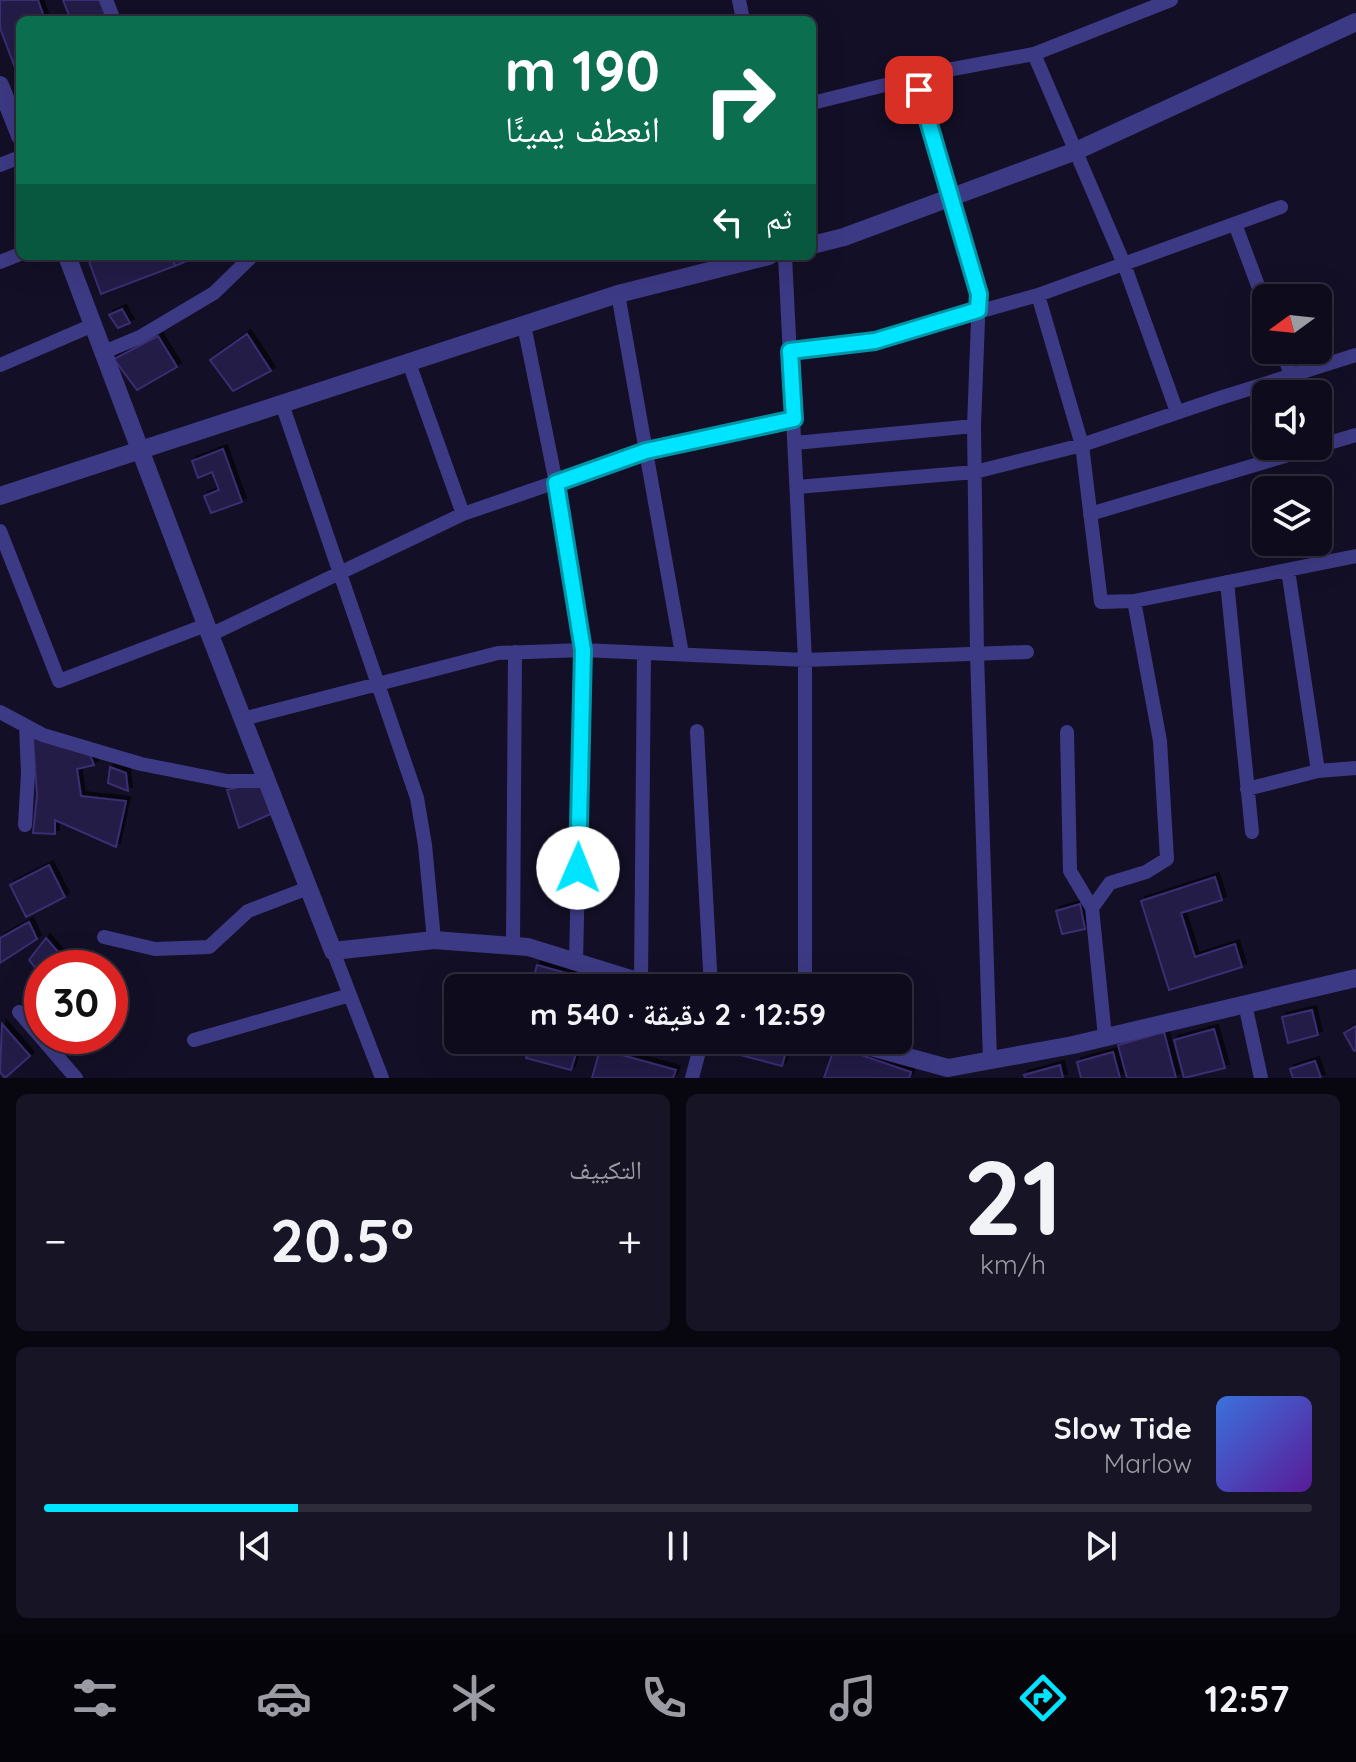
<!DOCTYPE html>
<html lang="ar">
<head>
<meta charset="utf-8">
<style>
	:root { --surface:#0e0b1c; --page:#171425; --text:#f1f3f6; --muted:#9b9ba3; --line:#2e2b3b; --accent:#00e5ff }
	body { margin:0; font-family:Quicksand,"Noto Naskh Arabic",sans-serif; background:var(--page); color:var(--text); direction:rtl; height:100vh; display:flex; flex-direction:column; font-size:30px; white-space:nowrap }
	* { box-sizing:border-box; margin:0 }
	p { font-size:26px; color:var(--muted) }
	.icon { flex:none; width:44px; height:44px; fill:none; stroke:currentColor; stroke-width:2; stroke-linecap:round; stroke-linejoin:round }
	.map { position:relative; height:1078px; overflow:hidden; direction:ltr }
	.panel { display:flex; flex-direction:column; gap:16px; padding:16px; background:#08060f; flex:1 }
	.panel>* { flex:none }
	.banner { position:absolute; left:16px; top:16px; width:800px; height:244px; border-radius:12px; box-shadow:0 8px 32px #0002,0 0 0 2px var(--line); direction:rtl; background:#0b6e4f; color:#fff; overflow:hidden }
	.needle { width:52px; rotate:255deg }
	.buttons { position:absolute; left:1252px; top:284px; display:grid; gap:16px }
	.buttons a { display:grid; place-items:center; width:80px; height:80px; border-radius:12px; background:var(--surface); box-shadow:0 8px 32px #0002,0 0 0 2px var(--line); font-size:40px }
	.speed { position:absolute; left:24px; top:950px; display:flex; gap:16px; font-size:40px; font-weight:700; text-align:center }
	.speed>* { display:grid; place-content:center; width:104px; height:104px; border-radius:50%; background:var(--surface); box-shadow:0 8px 32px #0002,0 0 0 2px var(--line); line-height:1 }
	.speed .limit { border:12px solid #d22; background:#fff; color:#111 }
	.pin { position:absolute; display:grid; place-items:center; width:68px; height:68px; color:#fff; margin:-34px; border-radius:16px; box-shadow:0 4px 12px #0006 }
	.me { position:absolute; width:88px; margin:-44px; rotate:1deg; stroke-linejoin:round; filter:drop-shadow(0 0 6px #0008) }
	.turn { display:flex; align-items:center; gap:28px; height:168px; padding:0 24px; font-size:36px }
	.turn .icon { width:104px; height:104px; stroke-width:2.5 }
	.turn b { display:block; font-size:56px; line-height:68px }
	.then { display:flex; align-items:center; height:76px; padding:0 24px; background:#0003; gap:16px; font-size:30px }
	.big { font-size:60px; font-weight:700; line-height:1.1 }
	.panel .tile { flex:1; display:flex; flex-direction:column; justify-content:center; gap:12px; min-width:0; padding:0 28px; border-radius:12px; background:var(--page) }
	.panel .dial { align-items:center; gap:0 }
	.dial b { font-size:104px; line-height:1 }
	.song { display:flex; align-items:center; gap:24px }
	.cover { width:96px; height:96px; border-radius:12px; background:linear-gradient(135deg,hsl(220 70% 55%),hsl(270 70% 35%)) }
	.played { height:8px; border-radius:4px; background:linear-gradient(90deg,var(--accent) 20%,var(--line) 20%) }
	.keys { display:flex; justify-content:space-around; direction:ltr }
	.heat { display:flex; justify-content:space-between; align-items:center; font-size:44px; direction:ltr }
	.panel .tiles { flex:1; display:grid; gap:16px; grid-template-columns:1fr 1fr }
	.tile:last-child { grid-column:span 2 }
	.trip { position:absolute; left:444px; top:974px; width:468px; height:80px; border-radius:12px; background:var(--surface); box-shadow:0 8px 32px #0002,0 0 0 2px var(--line); font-weight:700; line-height:80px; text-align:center; direction:rtl }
	.menu { display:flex; height:128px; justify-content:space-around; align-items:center; background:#06040b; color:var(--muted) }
	.menu .icon { width:56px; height:56px }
	.menu .on { color:var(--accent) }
	.menu b { font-size:36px; color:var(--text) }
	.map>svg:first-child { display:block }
</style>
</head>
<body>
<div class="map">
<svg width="1356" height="1078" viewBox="0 0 1356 1078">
	<defs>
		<filter id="shadow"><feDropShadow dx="4" dy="-4" stdDeviation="0" flood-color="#0009"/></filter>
	</defs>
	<rect width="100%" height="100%" fill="#130f26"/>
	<path fill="#241b47" stroke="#3b2d73" stroke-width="2" filter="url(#shadow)" d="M0,0H38L45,20H20V69L16,70L0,28Z
		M63,0H101L109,20H71Z
		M87,256H171L175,266L101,294Z
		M171,256H199L175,266Z
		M122,309L130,323L118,328L109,315Z
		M247,334L271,371L233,391L210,360Z
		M158,336L177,367L137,390L114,359Z
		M223,449L242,502L211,513L204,496L219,490L212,472L198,478L192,461Z
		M33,738L90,755L94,765L77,769L81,796L126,801L116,847L55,820V834L33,833L37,795Z
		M110,767L126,773L128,791L108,783Z
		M263,781L273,813L239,828L227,790Z
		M49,865L65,897L26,917L10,885Z
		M1215,877L1222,900L1181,913L1195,957L1235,944L1242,967L1169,990L1141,901Z
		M1080,904L1085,929L1062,934L1056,911Z
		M29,922L37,939L0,963V938Z
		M46,938L72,968H42V976L29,960Z
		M537,965L620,988H531Z
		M1312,1010L1318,1035L1288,1043L1282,1017Z
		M2,1024L30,1056L5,1078L0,1072Z
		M1356,1026V1050L1354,1051L1344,1033Z
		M1214,1029L1225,1068L1184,1078L1174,1040Z
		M1164,1032L1176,1078H1127L1118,1045Z
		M531,1040H580L571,1070L526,1058Z
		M728,1040H789L782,1066L725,1051Z
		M835,1046L911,1072L909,1078H824Z
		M600,1049L676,1070L673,1078H592Z
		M1113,1052L1120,1078H1081L1077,1062Z
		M1315,1061L1321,1078H1293L1290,1069Z
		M1060,1065L1063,1078H1025L1024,1075Z"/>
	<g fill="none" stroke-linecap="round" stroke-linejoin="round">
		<path stroke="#3d3a85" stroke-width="14" d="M106,0L114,20
			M739,0L743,20
			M1034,54L1124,264L1177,412
			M919,90L979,294L974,426L977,654L990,1060
			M812,103L942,71L1034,54L1171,0
			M0,165L20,157
			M1235,224L1266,307
			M785,256L805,660V988
			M0,262L20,254
			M618,294L682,654
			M1038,295L1082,445L1101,602L1134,601L1356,556
			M524,325L556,483L583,650L576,962
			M1282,350L1291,375
			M790,351L875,341L1038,295L1281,207
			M104,352L140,337L214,293L252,256
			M409,363L463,514
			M0,365L93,325
			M282,404L417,798L425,845L434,940
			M795,443L974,426
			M797,487L975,472L1082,445L1220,398L1356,355
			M1090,514L1356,435
			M0,531L59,681L206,625
			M1288,570L1318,771
			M1227,582L1252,832
			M210,635L463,514L646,451L794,419
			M0,712L43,735L141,764L227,781H267
			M242,719L498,653L583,650L805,660L1027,652
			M697,731L711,988
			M1067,732L1070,871L1092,908L1105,1037
			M1247,789L1318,771L1356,768
			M25,825L28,773L26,726
			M1092,908L1110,883L1146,872L1167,859L1160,741L1134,601
			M104,937L155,949L209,947L248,911L308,888
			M513,946L515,652
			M333,951L382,1078
			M641,982L644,653
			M1245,1004L1261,1078
			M19,1012L76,1078
			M194,1040L350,995
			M692,1078L702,1040"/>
		<path stroke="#3d3a85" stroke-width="18" d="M0,85L20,136
			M812,245L844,237L1076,151L1356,22
			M67,256L210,635L333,951L434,940L528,947L660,988
			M0,496L618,294L769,256
			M845,1040L948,1068L1073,1045L1356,978"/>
	</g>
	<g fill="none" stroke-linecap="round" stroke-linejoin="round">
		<g stroke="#0095a6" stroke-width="20">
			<path id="route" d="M578,868L583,650L556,483L646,451L794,419L790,351L875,341L978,310L979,294L919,90"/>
		</g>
		<use href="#route" stroke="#00e5ff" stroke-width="14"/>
	</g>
</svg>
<div class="buttons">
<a><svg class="needle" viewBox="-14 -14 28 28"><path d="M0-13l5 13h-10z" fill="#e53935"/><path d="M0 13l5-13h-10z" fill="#9b9ba3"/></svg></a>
<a><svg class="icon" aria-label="sound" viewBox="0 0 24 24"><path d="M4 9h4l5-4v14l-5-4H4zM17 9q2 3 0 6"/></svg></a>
<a><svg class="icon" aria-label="layers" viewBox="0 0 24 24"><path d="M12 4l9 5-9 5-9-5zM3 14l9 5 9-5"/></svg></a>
</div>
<div class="speed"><div class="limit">30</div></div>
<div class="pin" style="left:919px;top:90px;background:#d93025"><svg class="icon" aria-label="arrive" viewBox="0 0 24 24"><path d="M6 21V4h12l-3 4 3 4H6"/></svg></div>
<svg class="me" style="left:578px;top:868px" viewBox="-20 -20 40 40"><circle r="19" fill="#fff"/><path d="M0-13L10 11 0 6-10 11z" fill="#00e5ff"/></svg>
<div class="trip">12:59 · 2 دقيقة · 540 m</div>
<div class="banner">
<div class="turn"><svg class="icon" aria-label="right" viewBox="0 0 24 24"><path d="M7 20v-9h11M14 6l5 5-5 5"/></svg><div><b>190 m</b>انعطف يمينًا</div></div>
<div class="then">ثم<svg class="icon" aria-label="left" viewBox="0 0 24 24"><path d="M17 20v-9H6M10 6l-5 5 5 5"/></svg></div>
</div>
</div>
<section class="panel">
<div class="tiles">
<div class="tile dial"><b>21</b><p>km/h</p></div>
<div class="tile"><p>التكييف</p>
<div class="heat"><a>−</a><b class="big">20.5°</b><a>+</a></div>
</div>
<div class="tile">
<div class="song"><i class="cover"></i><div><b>Slow Tide</b><p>Marlow</p></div></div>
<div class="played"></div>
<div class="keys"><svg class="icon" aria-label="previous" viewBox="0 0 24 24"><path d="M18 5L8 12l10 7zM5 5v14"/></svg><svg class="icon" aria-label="pause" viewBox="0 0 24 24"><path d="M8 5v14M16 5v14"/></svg><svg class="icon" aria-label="next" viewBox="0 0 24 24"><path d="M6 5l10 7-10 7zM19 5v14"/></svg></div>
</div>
</div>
</section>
<nav class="menu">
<b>12:57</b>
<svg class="icon on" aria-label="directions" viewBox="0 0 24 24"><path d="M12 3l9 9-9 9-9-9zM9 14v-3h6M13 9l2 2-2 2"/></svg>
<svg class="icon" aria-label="music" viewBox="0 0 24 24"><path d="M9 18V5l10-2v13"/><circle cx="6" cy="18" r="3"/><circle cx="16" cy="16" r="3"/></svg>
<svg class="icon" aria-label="phone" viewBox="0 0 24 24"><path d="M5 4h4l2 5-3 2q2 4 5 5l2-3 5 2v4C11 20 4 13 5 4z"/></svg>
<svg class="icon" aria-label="climate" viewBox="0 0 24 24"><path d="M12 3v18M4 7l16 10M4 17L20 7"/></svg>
<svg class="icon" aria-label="car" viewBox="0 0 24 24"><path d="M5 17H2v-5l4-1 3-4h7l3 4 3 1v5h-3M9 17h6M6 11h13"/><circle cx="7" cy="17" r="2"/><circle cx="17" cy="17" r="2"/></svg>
<svg class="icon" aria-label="filters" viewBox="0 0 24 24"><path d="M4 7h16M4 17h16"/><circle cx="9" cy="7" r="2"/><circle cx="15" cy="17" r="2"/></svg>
</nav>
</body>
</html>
